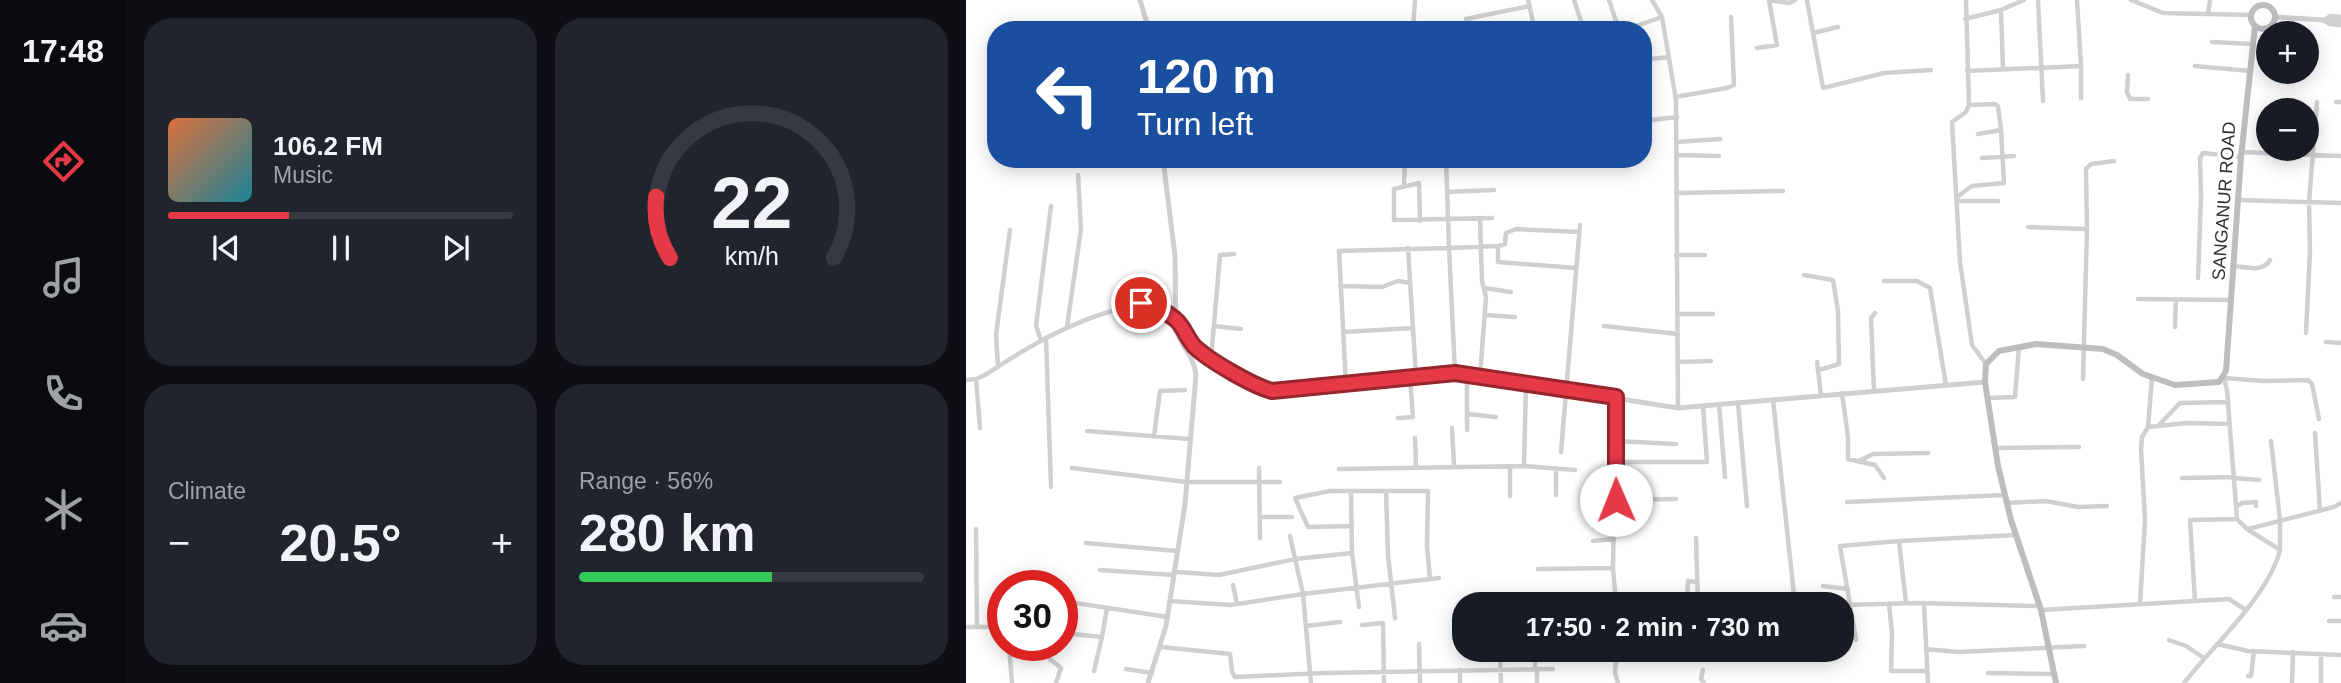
<!DOCTYPE html>
<html lang="en">
<head>
<meta charset="utf-8">
<style>
	:root { --surface:#171b24; --page:#20242c; --text:#f1f3f6; --muted:#9ea1a6; --line:#363941; --accent:#e63946 }
	body { margin:0; font-family:Arial,sans-serif; background:var(--page); color:var(--text); height:100vh; display:flex; flex-direction:column; font-size:26px; white-space:nowrap }
	* { box-sizing:border-box; margin:0 }
	p { font-size:23px; color:var(--muted) }
	.icon { flex:none; width:38px; height:38px; fill:none; stroke:currentColor; stroke-width:2; stroke-linecap:round; stroke-linejoin:round }
	.map { position:relative; flex:1; overflow:hidden }
	.panel { display:flex; flex-direction:column; gap:18px; padding:18px; background:#0d0f14; width:840px }
	.panel>* { flex:none }
	.guide { position:absolute; left:21px; top:21px; width:665px; height:147px; border-radius:28px; box-shadow:0 4px 18px #0003; background:#1a4fa0; color:#fff; overflow:hidden }
	.controls { position:absolute; left:1290px; top:21px; display:grid; gap:14px }
	.controls a { display:grid; place-items:center; width:63px; height:63px; border-radius:50%; background:var(--surface); box-shadow:0 4px 18px #0003; font-size:35px }
	.speed { position:absolute; left:21px; top:570px; display:flex; gap:14px; font-size:35px; font-weight:700; text-align:center }
	.speed>* { display:grid; place-content:center; width:91px; height:91px; border-radius:50%; background:var(--surface); box-shadow:0 4px 18px #0003; line-height:1 }
	.speed .limit { border:10px solid #d22; background:#fff; color:#111 }
	.pin { position:absolute; display:grid; place-items:center; width:60px; height:60px; color:#fff; margin:-30px; border:4px solid #fff; border-radius:50%; box-shadow:0 2px 7px #0007 }
	.me { position:absolute; width:77px; margin:-38px; rotate:359deg; stroke-linejoin:round; filter:drop-shadow(0 0 5px #0008) }
	.turn { display:flex; align-items:center; gap:24px; height:147px; padding:0 35px; font-size:32px }
	.turn .icon { width:91px; height:91px; stroke-width:2.5 }
	.turn b { display:block; font-size:49px; line-height:60px }
	.big { font-size:52px; font-weight:700; line-height:1.1 }
	.panel .tile { flex:1; display:flex; flex-direction:column; justify-content:center; gap:10px; min-width:0; padding:0 24px; border-radius:28px; background:var(--page) }
	.panel .dial { align-items:center; gap:0 }
	.dial svg { height:182px; overflow:visible; fill:none; stroke:var(--line); stroke-width:7; stroke-linecap:round; text-anchor:middle }
	.dial text { fill:var(--text); stroke:none }
	.song { display:flex; align-items:center; gap:21px }
	.cover { width:84px; height:84px; border-radius:10px; background:linear-gradient(135deg,hsl(20 70% 55%),hsl(190 70% 35%)) }
	.played { height:7px; border-radius:4px; background:linear-gradient(90deg,var(--accent) 35%,var(--line) 35%) }
	.keys { display:flex; justify-content:space-around; direction:ltr }
	.heat { display:flex; justify-content:space-between; align-items:center; font-size:38px; direction:ltr }
	.charge { height:10px; border-radius:5px; background:linear-gradient(90deg,#34c759 56%,var(--line) 0) }
	.panel .tiles { flex:1; display:grid; gap:18px; grid-template-columns:repeat(2,1fr) }
	.trip { position:absolute; left:486px; top:592px; width:402px; height:70px; border-radius:28px; background:var(--surface); box-shadow:0 4px 18px #0003; font-weight:700; line-height:70px; text-align:center }
	main { display:flex; flex:1; min-height:0 }
	.tab-bar { display:flex; flex-direction:column; width:126px; justify-content:space-around; align-items:center; background:#090b0e; color:var(--muted) }
	.tab-bar .icon { width:49px; height:49px }
	.tab-bar .selected { color:var(--accent) }
	.tab-bar b { font-size:32px; color:var(--text) }
	.map>svg:first-child { display:block }
</style>
</head>
<body>
<main>
<nav class="tab-bar">
<b>17:48</b>
<svg class="icon selected" aria-label="directions" viewBox="0 0 24 24"><path d="M12 3l9 9-9 9-9-9zM9 14v-3h6M13 9l2 2-2 2"/></svg>
<svg class="icon" aria-label="music" viewBox="0 0 24 24"><path d="M9 18V5l10-2v13"/><circle cx="6" cy="18" r="3"/><circle cx="16" cy="16" r="3"/></svg>
<svg class="icon" aria-label="phone" viewBox="0 0 24 24"><path d="M5 4h4l2 5-3 2q2 4 5 5l2-3 5 2v4C11 20 4 13 5 4z"/></svg>
<svg class="icon" aria-label="climate" viewBox="0 0 24 24"><path d="M12 3v18M4 7l16 10M4 17L20 7"/></svg>
<svg class="icon" aria-label="car" viewBox="0 0 24 24"><path d="M5 17H2v-5l4-1 3-4h7l3 4 3 1v5h-3M9 17h6M6 11h13"/><circle cx="7" cy="17" r="2"/><circle cx="17" cy="17" r="2"/></svg>
</nav>
<section class="panel">
<div class="tiles">
<div class="tile">
<div class="song"><i class="cover"></i><div><b>106.2 FM</b><p>Music</p></div></div>
<div class="played"></div>
<div class="keys"><svg class="icon" aria-label="previous" viewBox="0 0 24 24"><path d="M18 5L8 12l10 7zM5 5v14"/></svg><svg class="icon" aria-label="pause" viewBox="0 0 24 24"><path d="M8 5v14M16 5v14"/></svg><svg class="icon" aria-label="next" viewBox="0 0 24 24"><path d="M6 5l10 7-10 7zM19 5v14"/></svg></div>
</div>
<div class="tile dial"><svg viewBox="0 0 100 80">
<path d="M14 69A42 42 0 1 1 86 69"/>
<path d="M14 69A42 42 0 0 1 8 42" stroke="#e63946"/>
<text x="50" y="56" font-size="32" font-weight="700">22</text>
<text x="50" y="72" font-size="11">km/h</text>
</svg></div>
<div class="tile"><p>Climate</p>
<div class="heat"><a>−</a><b class="big">20.5°</b><a>+</a></div>
</div>
<div class="tile"><p>Range · 56%</p><b class="big">280 km</b><div class="charge"></div></div>
</div>
</section>
<div class="map">
<svg width="1375" height="683" viewBox="0 0 1375 683">
	<rect width="100%" height="100%" fill="#fff"/>
	<g fill="none" stroke-linecap="round" stroke-linejoin="round">
		<path stroke="#d0d0d0" stroke-width="4.5" d="M562,0L569,30
			M608,0L618,30
			M643,0L653,30
			M686,0L696,17L710,100L712,408
			M803,0L823,3L829,0
			M841,0L857,88L918,73L965,70
			M1000,0L1003,105L1000,112L986,122L994,262L1006,345L1020,364
			M1072,0L1077,101
			M1165,0L1197,13L1286,15
			M1035,10L1037,69
			M1242,14L1244,0
			M500,19L564,6
			M999,19L1035,10L1058,0
			M1359,20L1364,16L1375,17
			M1359,21L1363,24L1375,25
			M447,30L449,0
			M659,30L696,17
			M847,33L872,27
			M1246,42L1287,44
			M791,48L811,45L803,0
			M677,60L703,57
			M1115,66V98
			M1229,66L1284,71
			M1001,71L1115,66L1111,0
			M1162,75L1161,92L1164,99H1182
			M709,97L761,88L768,85L765,17
			M1370,102H1375
			M1003,105L1028,104L1032,106L1035,130
			M677,121L711,117
			M711,142L754,139
			M1275,152L1375,156
			M712,155L753,156
			M1016,158L1048,156
			M480,159L483,248L532,246V262L610,268
			M438,186L439,159
			M481,192L528,190
			M710,193L817,191
			M991,197L1006,186L1038,183L1035,130L1012,134
			M1272,200L1375,203
			M991,201H1032
			M514,219L516,281L520,297L514,376
			M454,221L453,183L428,189V220L526,218
			M1062,227L1121,229L1117,379
			M1121,229L1120,169L1125,164L1148,161
			M532,246L539,244L540,233L550,229L613,232
			M442,248L450,376
			M710,255H739
			M1267,266C1281,267 1296,273 1304,260
			M838,275L867,280L872,311L873,364L853,370
			M1232,278L1235,197L1234,158L1237,153L1275,157
			M918,281H951L964,288L980,385
			M374,286L416,287L432,281L444,283
			M519,288L545,292
			M1172,299L1265,300
			M712,314H747
			M519,315L549,317
			M248,326L275,329
			M638,326L712,334
			M101,327L115,229L112,175
			M1209,327L1210,299
			M377,332L447,328
			M1340,333L1344,251L1343,202L1351,102
			M80,338L85,487
			M75,340L70,326L85,206
			M1360,342L1375,343
			M245,358L254,255L268,254
			M712,362L745,361
			M851,362L855,395
			M32,367L30,335L44,230
			M10,379L14,428
			M0,380L10,379L19,375C60,348 102,323 149,310C157,308 167,303 175,303C190,302 197,314 209,318
			M560,383L558,466L609,470
			M380,384L373,251L483,248L489,373
			M908,391L905,318L909,313
			M876,393L882,437V459L909,465L918,478
			M1022,398L1049,397L1053,347
			M807,400L829,604
			M772,403L781,506
			M753,404L759,477
			M501,414L530,417
			M432,418L447,417L444,377
			M1193,425L1214,403L1262,402
			M1182,427L1221,423L1264,424
			M486,428L488,466
			M501,430V374
			M121,431L224,439
			M1349,433L1354,511
			M188,436L194,391L219,390
			M449,438L450,466
			M649,441L710,444
			M1305,441L1314,520V550
			M1029,448L1113,447
			M595,452L614,225
			M893,461L907,454L962,453
			M649,462H741L737,406
			M544,466V496
			M106,468L220,482H314
			M293,468L294,538
			M590,468V495
			M373,469L558,466
			M1216,478L1268,477
			M1268,478L1293,480
			M385,491H364L329,498L342,527L385,526
			M420,491L422,555L429,618
			M650,500L710,499
			M881,502L1039,495
			M1041,503L1080,501L1112,507L1141,506
			M1271,506L1276,503L1290,502V506
			M294,517H326
			M10,529L11,627
			M1282,529L1368,507L1375,503
			M730,538L732,604
			M627,541L648,539
			M120,543L211,551
			M572,569L647,568
			M134,570L207,575L208,572H211L253,575L329,559L386,553
			M267,585L271,604
			M857,586L882,589
			M1368,597H1375
			M96,601L202,617
			M204,601L265,605L337,594L324,536
			M1229,601L1224,520L1271,519
			M940,603L933,541L1050,535
			M958,603L962,683
			M650,604L647,568L650,398
			M715,604L721,600L722,581L731,582
			M923,604L926,633L925,671H961
			M1174,604L1179,520L1175,449L1176,437L1182,427L1186,378
			M877,605L952,603L1073,606
			M393,607L386,553L385,491H462L461,547L464,579
			M1075,610L1263,599L1280,610
			M1363,621H1375
			M396,625L417,623L418,683
			M340,626L374,622
			M0,627H37
			M96,633L136,637L128,671
			M136,637L141,608
			M890,640L874,546L933,541
			M1203,640L1220,646L1238,658
			M453,644L454,683
			M1251,644L1282,651L1375,655
			M43,646L46,683
			M195,647L264,654L266,672L269,677L358,673L587,669
			M534,649L535,683
			M651,649L649,673L652,683
			M790,649L791,655
			M960,649L992,652L1118,646
			M84,659L95,668L90,683
			M160,669L186,673
			M569,669L570,649
			M494,670V683
			M571,670V683
			M737,670L735,679L738,683
			M1022,673L1088,674
			M1282,676H1285L1288,651
			M345,683L337,594L473,578
			M1218,683C1247,646 1303,595 1314,550L1281,529L1271,519L1261,390L1258,378L1297,381L1342,380L1346,384L1353,419
			M1326,683L1327,652
			M1355,683V654"/>
		<path stroke="#d0d0d0" stroke-width="5" d="M174,0L183,30
			M1309,17L1375,21
			M209,318L229,347L293,387L306,391L489,373L712,408L1019,382
			M182,683L200,626L219,504L230,375C227,353 217,350 210,331L209,256L197,159"/>
		<path stroke="#bdbdbd" stroke-width="6" d="M1285 17a12 12 0 1 1 24 0a12 12 0 1 1-24 0Z
			M1090,683L1075,610L1045,520L1032,466L1019,382L1020,364L1033,351L1070,344L1137,349L1151,355L1177,374L1209,385L1253,382L1260,371L1275,157L1289,26"/>
	</g>
	<g fill="none" stroke-linecap="round" stroke-linejoin="round">
		<g stroke="#96252e" stroke-width="18">
			<path id="route" d="M175,303C188,306 200,311 209,319C218,326 221,339 229,347C244,361 287,386 306,391L489,373L650,397V500"/>
		</g>
		<use href="#route" stroke="#e63946" stroke-width="12"/>
	</g>
	<g text-anchor="middle" stroke-width="7" stroke-linejoin="round" paint-order="stroke">
		<g font-size="18" fill="#333" stroke="#fff">
			<text transform="translate(1258 201) rotate(-86)" y="6">SANGANUR ROAD</text>
		</g>
	</g>
</svg>
<div class="controls">
<a>+</a>
<a>−</a>
</div>
<div class="speed"><div class="limit">30</div></div>
<div class="pin" style="left:175px;top:303px;background:#d93025"><svg class="icon" aria-label="arrive" viewBox="0 0 24 24"><path d="M6 21V4h12l-3 4 3 4H6"/></svg></div>
<svg class="me" style="left:650px;top:500px" viewBox="-20 -20 40 40"><circle r="19" fill="#fff"/><path d="M0-13L10 11 0 6-10 11z" fill="#e63946"/></svg>
<div class="trip">17:50 · 2 min · 730 m</div>
<div class="guide">
<div class="turn"><svg class="icon" aria-label="left" viewBox="0 0 24 24"><path d="M17 20v-9H6M10 6l-5 5 5 5"/></svg><div><b>120 m</b>Turn left</div></div>
</div>
</div>
</main>
</body>
</html>
